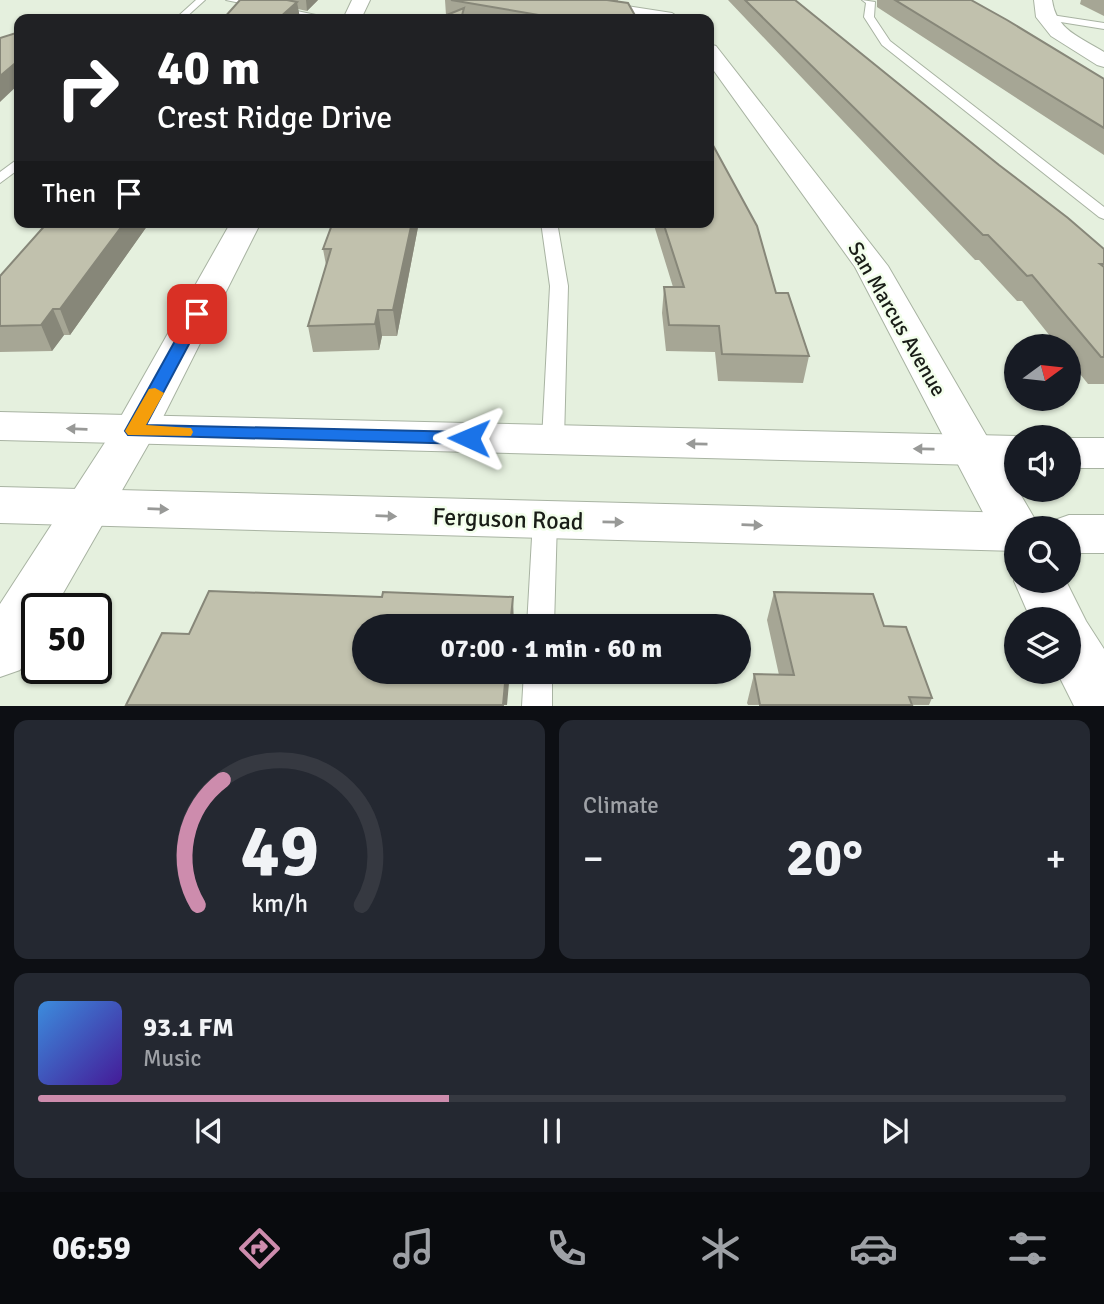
<!DOCTYPE html>
<html lang="en">
<head>
<meta charset="utf-8">
<style>
	:root { --surface:#171b24; --page:#242831; --text:#f1f3f6; --muted:#9ea1a6; --line:#363941; --accent:#cd8cad }
	body { margin:0; font-family:Signika,sans-serif; background:var(--page); color:var(--text); height:100vh; display:flex; flex-direction:column; font-size:26px; white-space:nowrap }
	* { box-sizing:border-box; margin:0 }
	p { font-size:23px; color:var(--muted) }
	.icon { flex:none; width:38px; height:38px; fill:none; stroke:currentColor; stroke-width:2; stroke-linecap:round; stroke-linejoin:round }
	.map { position:relative; height:706px; overflow:hidden }
	.panel { display:flex; flex-direction:column; gap:14px; padding:14px; background:#0d0f14; flex:1 }
	.panel>* { flex:none }
	.top-card { position:absolute; left:14px; top:14px; width:700px; height:214px; border-radius:14px; box-shadow:0 2px 5px #0004; background:#202124; color:#fff; overflow:hidden }
	.needle { width:46px; rotate:75deg }
	.controls { position:absolute; left:1004px; top:334px; display:grid; gap:14px }
	.controls a { display:grid; place-items:center; width:77px; height:77px; border-radius:50%; background:var(--surface); box-shadow:0 2px 5px #0004; font-size:35px }
	.speed { position:absolute; left:21px; top:593px; display:flex; gap:14px; font-size:35px; font-weight:700; text-align:center }
	.speed>* { display:grid; place-content:center; width:91px; height:91px; border-radius:50%; background:var(--surface); box-shadow:0 2px 5px #0004; line-height:1 }
	.speed .limit { border:4px solid #111; border-radius:10px; background:#fff; color:#111 }
	.pin { position:absolute; display:grid; place-items:center; width:60px; height:60px; color:#fff; margin:-30px; border-radius:14px; box-shadow:0 4px 10px #0006 }
	.me { position:absolute; width:77px; margin:-38px; rotate:271deg; stroke-linejoin:round; filter:drop-shadow(0 0 5px #0008) }
	.turn { display:flex; align-items:center; gap:24px; height:147px; padding:0 28px; font-size:32px }
	.turn .icon { width:91px; height:91px; stroke-width:2.5 }
	.turn b { display:block; font-size:49px; line-height:60px }
	.then { display:flex; align-items:center; height:66px; padding:0 28px; background:#0003; gap:14px; font-size:26px }
	.big { font-size:52px; font-weight:700; line-height:1.1 }
	.panel .card { flex:1; display:flex; flex-direction:column; justify-content:center; gap:10px; min-width:0; padding:0 24px; border-radius:14px; background:var(--page) }
	.panel .dial { align-items:center; gap:0 }
	.dial svg { height:182px; overflow:visible; fill:none; stroke:var(--line); stroke-width:7; stroke-linecap:round; text-anchor:middle }
	.dial text { fill:var(--text); stroke:none }
	.song { display:flex; align-items:center; gap:21px }
	.cover { width:84px; height:84px; border-radius:10px; background:linear-gradient(135deg,hsl(210 70% 55%),hsl(260 70% 35%)) }
	.played { height:7px; border-radius:4px; background:linear-gradient(90deg,var(--accent) 40%,var(--line) 40%) }
	.keys { display:flex; justify-content:space-around; direction:ltr }
	.heat { display:flex; justify-content:space-between; align-items:center; font-size:38px; direction:ltr }
	.panel .tiles { flex:1; display:grid; gap:14px; grid-template-columns:1fr 1fr }
	.card:last-child { grid-column:span 2 }
	.trip { position:absolute; left:352px; top:614px; width:399px; height:70px; border-radius:35px; background:var(--surface); box-shadow:0 2px 5px #0004; font-weight:700; line-height:70px; text-align:center }
	.dock { display:flex; height:112px; justify-content:space-around; align-items:center; background:#090b0e; color:var(--muted) }
	.dock .icon { width:49px; height:49px }
	.dock .current { color:var(--accent) }
	.dock b { font-size:32px; color:var(--text) }
	.map>svg:first-child { display:block }
</style>
</head>
<body>
<div class="map">
<svg width="1104" height="706" viewBox="0 0 1104 706">
	<rect width="100%" height="100%" fill="#e5f0de"/>
	<g fill="none" stroke-linecap="round" stroke-linejoin="round">
		<g stroke="#a8b3a2" stroke-width="2">
			<path id="service" d="M196,0H205L184,19H175Z
				M226,0H244L335,19H317Z
				M862,0L875,2L874,17L890,41L1104,207V219L1099,217L882,45L864,17L866,3Z
				M1045,14L1104,23V29L1042,19L1040,17Z
				M19,158V169L0,183V172Z
				M541,222H557L568,286L564,440L561,445L553,447L545,445L542,440L550,286Z
				M545,511L554,513L557,520L554,626H527L533,520L536,513Z
				M524,672H552V706H522Z"/>
		</g>
		<g stroke="#a8b3a2" stroke-width="2">
			<path id="minor" d="M352,0H370L361,19H343Z
				M547,0H588L672,13L681,19H640L556,5Z
				M1034,0H1052C1056,30 1080,37 1104,52V67L1097,65L1051,36L1036,17Z
				M709,44L716,46L888,266L1040,528H1017V551L1000,545L855,267L709,64Z
				M231,222H261L156,431L54,609H37V640L20,670L0,677V604L115,427Z
				M1017,575V581H1066L1086,621L1104,649V706H1074L1057,672H1069V620H1031L1014,581Z"/>
		</g>
		<g stroke="#a8b3a2" stroke-width="2">
			<path id="secondary" d="M0,412L1017,436L1024,438H1017V466L0,440Z
				M1069,438H1104V468H1069Z
				M0,487L1017,513L1034,519L1040,528H1017V551L0,523Z
				M1069,515H1104V553H1069V528H1047L1052,521Z"/>
		</g>
		<use href="#service" fill="#fff" fill-rule="evenodd"/>
		<use href="#minor" fill="#fff" fill-rule="evenodd"/>
		<use href="#secondary" fill="#fff" fill-rule="evenodd"/>
	</g>
	<path fill="#a6a695" d="M240,0H318L307,11L298,9L300,18Z
		M445,0H618V2L637,19H470L446,15Z
		M728,0H795L999,165L1104,249V384H1088L1069,360V346H1058L1022,301H1017L979,260H975Z
		M875,0H971L1104,79V155L877,7V0Z
		M1081,0H1104V16L1080,4Z
		M48,222H150L70,335H64L52,351L0,352V276Z
		M333,222H419L397,336H382L379,350L313,352L308,326L326,265L323,249Z
		M653,222H709L776,293L809,356L803,383L718,381L715,352L666,351L662,313L664,287H673Z
		M774,592L884,626L932,698L929,705H748L747,703L754,674L779,675L767,620Z"/>
	<path fill="#878779" d="M306,0H318L307,11Z
		M297,2L300,18L299,19H278Z
		M19,60V84L0,102V76Z
		M125,222H150L70,335L60,309Z
		M412,222H419L397,336L393,310Z
		M53,309L64,335L52,351L41,325Z
		M378,310L382,336L379,350L375,324Z
		M513,597L514,626H510Z
		M506,672H510L507,705H503Z"/>
	<path fill="#c1c1ad" stroke="#878779" stroke-width="2" d="M240,0H287L297,2L278,19H223Z
		M451,0H607L628,3L637,19H562Z
		M745,0H795L999,165L1068,218L1104,249V264H1100L1104,267V357H1101L1032,275L1027,276L988,235H983Z
		M895,0H971L1007,20L1104,79V128Z
		M464,8L461,19H437Z
		M19,32V60L0,76V38Z
		M709,138L757,226L776,293H788L809,356L722,354L719,326L669,325L664,287H684L663,222H709Z
		M48,222H125L60,309H53L41,325L0,326V276Z
		M333,222H412L393,310H378L375,324L308,326L331,249H323Z
		M209,591L382,597L383,592L513,597L510,626H364V672H506L503,705H126L162,633L189,634Z
		M774,592L873,594L884,626L906,627L932,698L909,697L912,705H760L754,674L794,675Z"/>
	<defs><path id="oneway-solid" d="M-6-.8H1V-3.2L6.5 0L1 3.2V.8H-6Z" transform="scale(1.75)"/></defs>
	<g fill="#989997">
		<use href="#oneway-solid" transform="translate(77 429) rotate(-178)"/>
		<use href="#oneway-solid" transform="translate(697 444) rotate(-179)"/>
		<use href="#oneway-solid" transform="translate(924 449) rotate(-179)"/>
		<use href="#oneway-solid" transform="translate(158 509) rotate(2)"/>
		<use href="#oneway-solid" transform="translate(386 516) rotate(2)"/>
		<use href="#oneway-solid" transform="translate(613 522) rotate(1)"/>
		<use href="#oneway-solid" transform="translate(752 525) rotate(2)"/>
	</g>
	<path fill="#1a73e8" stroke="#114b97" stroke-width="2" d="M197,310L205,314L146,425L469,432L476,434L478,438L476,443L469,444L128,435L125,431L190,314Z"/>
	<path fill="#f59e0b" d="M155,388L164,393L146,425L191,428L193,432L191,436L128,435L125,431L149,389Z"/>
	<g text-anchor="middle" stroke-width="5" stroke-linejoin="round" paint-order="stroke">
		<g font-size="21" fill="#191d17" stroke="#f2feeb">
			<text transform="translate(897 319) rotate(60)" y="7">San Marcus Avenue</text>
		</g>
		<g font-size="24" fill="#191d17" stroke="#f2feeb">
			<text transform="translate(508 519) rotate(2)" y="8">Ferguson Road</text>
		</g>
	</g>
</svg>
<div class="controls">
<a><svg class="needle" viewBox="-14 -14 28 28"><path d="M0-13l5 13h-10z" fill="#e53935"/><path d="M0 13l5-13h-10z" fill="#9ea1a6"/></svg></a>
<a><svg class="icon" aria-label="sound" viewBox="0 0 24 24"><path d="M4 9h4l5-4v14l-5-4H4zM17 9q2 3 0 6"/></svg></a>
<a><svg class="icon" aria-label="search" viewBox="0 0 24 24"><circle cx="10" cy="10" r="6"/><path d="M15 15l6 6"/></svg></a>
<a><svg class="icon" aria-label="layers" viewBox="0 0 24 24"><path d="M12 4l9 5-9 5-9-5zM3 14l9 5 9-5"/></svg></a>
</div>
<div class="speed"><div class="limit">50</div></div>
<div class="pin" style="left:197px;top:314px;background:#d93025"><svg class="icon" aria-label="arrive" viewBox="0 0 24 24"><path d="M6 21V4h12l-3 4 3 4H6"/></svg></div>
<svg class="me" style="left:469px;top:438px" viewBox="-20 -20 40 40"><path d="M0-17L14 15 0 8-14 15z" fill="#1a73e8" stroke="#fff" stroke-width="4"/></svg>
<div class="trip">07:00 · 1 min · 60 m</div>
<div class="top-card">
<div class="turn"><svg class="icon" aria-label="right" viewBox="0 0 24 24"><path d="M7 20v-9h11M14 6l5 5-5 5"/></svg><div><b>40 m</b>Crest Ridge Drive</div></div>
<div class="then">Then<svg class="icon" aria-label="arrive" viewBox="0 0 24 24"><path d="M6 21V4h12l-3 4 3 4H6"/></svg></div>
</div>
</div>
<section class="panel">
<div class="tiles">
<div class="card dial"><svg viewBox="0 0 100 80">
<path d="M14 69A42 42 0 1 1 86 69"/>
<path d="M14 69A42 42 0 0 1 25 14" stroke="#cd8cad"/>
<text x="50" y="56" font-size="32" font-weight="700">49</text>
<text x="50" y="72" font-size="11">km/h</text>
</svg></div>
<div class="card"><p>Climate</p>
<div class="heat"><a>−</a><b class="big">20°</b><a>+</a></div>
</div>
<div class="card">
<div class="song"><i class="cover"></i><div><b>93.1 FM</b><p>Music</p></div></div>
<div class="played"></div>
<div class="keys"><svg class="icon" aria-label="previous" viewBox="0 0 24 24"><path d="M18 5L8 12l10 7zM5 5v14"/></svg><svg class="icon" aria-label="pause" viewBox="0 0 24 24"><path d="M8 5v14M16 5v14"/></svg><svg class="icon" aria-label="next" viewBox="0 0 24 24"><path d="M6 5l10 7-10 7zM19 5v14"/></svg></div>
</div>
</div>
</section>
<nav class="dock">
<b>06:59</b>
<svg class="icon current" aria-label="directions" viewBox="0 0 24 24"><path d="M12 3l9 9-9 9-9-9zM9 14v-3h6M13 9l2 2-2 2"/></svg>
<svg class="icon" aria-label="music" viewBox="0 0 24 24"><path d="M9 18V5l10-2v13"/><circle cx="6" cy="18" r="3"/><circle cx="16" cy="16" r="3"/></svg>
<svg class="icon" aria-label="phone" viewBox="0 0 24 24"><path d="M5 4h4l2 5-3 2q2 4 5 5l2-3 5 2v4C11 20 4 13 5 4z"/></svg>
<svg class="icon" aria-label="climate" viewBox="0 0 24 24"><path d="M12 3v18M4 7l16 10M4 17L20 7"/></svg>
<svg class="icon" aria-label="car" viewBox="0 0 24 24"><path d="M5 17H2v-5l4-1 3-4h7l3 4 3 1v5h-3M9 17h6M6 11h13"/><circle cx="7" cy="17" r="2"/><circle cx="17" cy="17" r="2"/></svg>
<svg class="icon" aria-label="filters" viewBox="0 0 24 24"><path d="M4 7h16M4 17h16"/><circle cx="9" cy="7" r="2"/><circle cx="15" cy="17" r="2"/></svg>
</nav>
</body>
</html>
